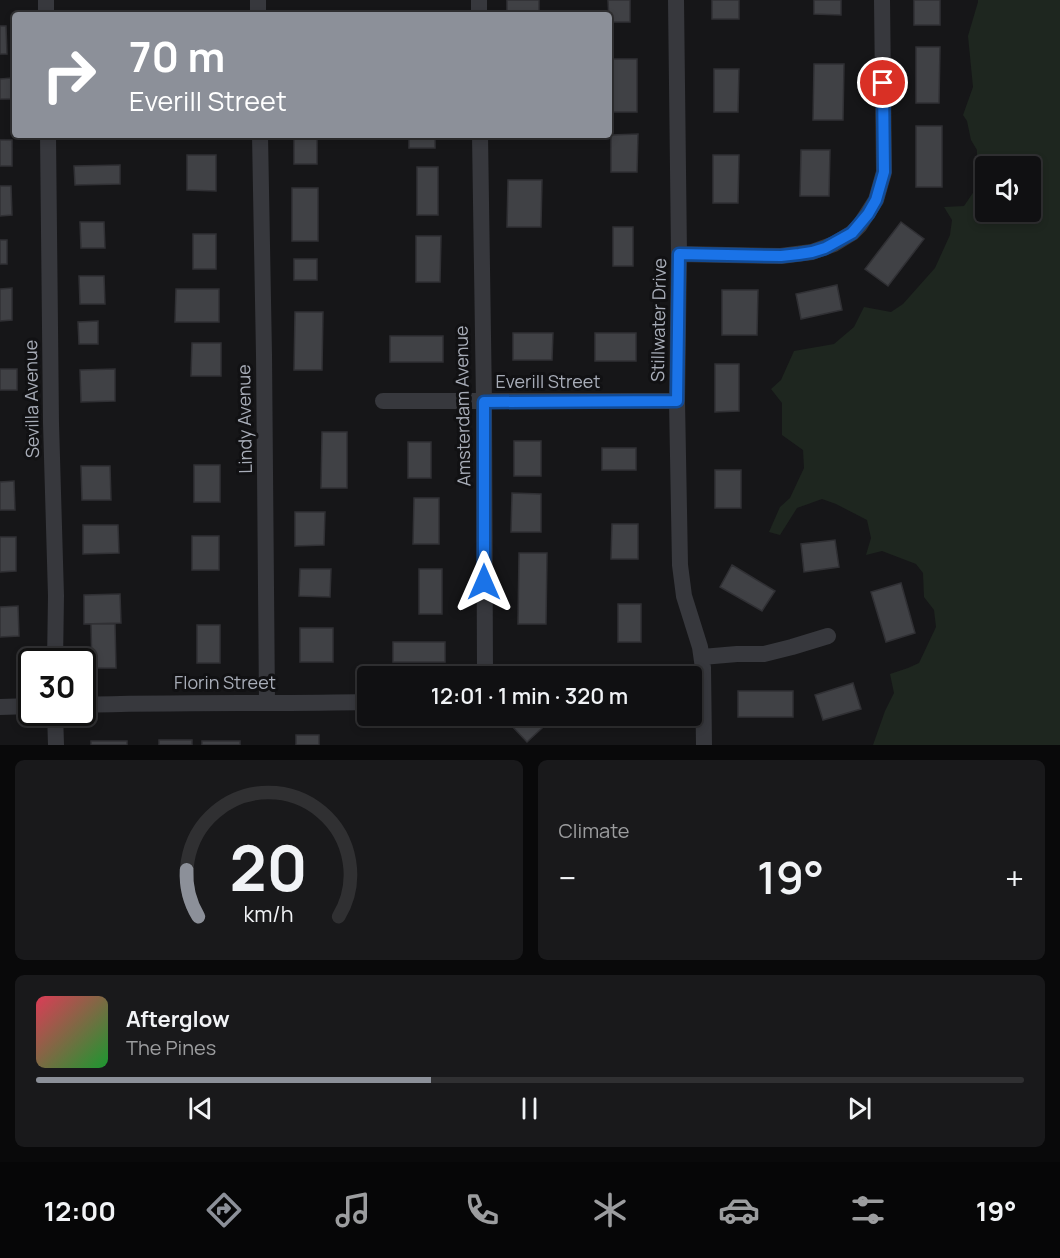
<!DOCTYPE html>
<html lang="en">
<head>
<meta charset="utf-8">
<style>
	:root { --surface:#101012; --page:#19191b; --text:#f1f3f6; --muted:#9c9d9f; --line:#303032; --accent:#8c9099 }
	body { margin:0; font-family:Manrope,sans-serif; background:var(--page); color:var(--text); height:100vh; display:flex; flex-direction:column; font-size:22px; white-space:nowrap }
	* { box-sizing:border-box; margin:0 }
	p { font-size:20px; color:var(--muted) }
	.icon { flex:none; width:33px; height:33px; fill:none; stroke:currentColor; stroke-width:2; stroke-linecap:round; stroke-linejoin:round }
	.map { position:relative; height:745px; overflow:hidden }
	.drawer { display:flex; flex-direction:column; gap:15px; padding:15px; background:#09090a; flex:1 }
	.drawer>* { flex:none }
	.banner { position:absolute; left:12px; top:12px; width:600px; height:126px; border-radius:6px; box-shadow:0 3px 9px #0003,0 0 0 2px var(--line); background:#8c9099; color:#fff; overflow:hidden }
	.fabs { position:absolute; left:975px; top:156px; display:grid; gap:12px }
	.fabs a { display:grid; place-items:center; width:66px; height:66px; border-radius:6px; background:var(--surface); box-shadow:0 3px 9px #0003,0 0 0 2px var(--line); font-size:30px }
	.speed { position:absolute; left:18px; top:648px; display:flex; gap:12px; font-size:30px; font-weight:700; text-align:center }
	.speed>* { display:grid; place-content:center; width:78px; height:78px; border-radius:50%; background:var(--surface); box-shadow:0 3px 9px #0003,0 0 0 2px var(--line); line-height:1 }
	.speed .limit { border:3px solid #111; border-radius:9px; background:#fff; color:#111 }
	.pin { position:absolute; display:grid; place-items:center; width:51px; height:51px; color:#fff; margin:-26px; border:3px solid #fff; border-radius:50%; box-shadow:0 2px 6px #0007 }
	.me { position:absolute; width:66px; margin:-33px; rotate:0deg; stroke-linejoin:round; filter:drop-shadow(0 0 4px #0008) }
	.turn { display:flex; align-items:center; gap:21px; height:126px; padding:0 18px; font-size:27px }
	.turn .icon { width:78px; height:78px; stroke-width:2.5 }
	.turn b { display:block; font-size:42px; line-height:51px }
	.big { font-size:45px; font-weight:600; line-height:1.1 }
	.drawer .card { flex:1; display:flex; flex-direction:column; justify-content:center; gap:9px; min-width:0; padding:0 21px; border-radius:9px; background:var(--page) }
	.drawer .dial { align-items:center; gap:0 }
	.dial svg { height:156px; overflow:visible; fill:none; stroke:var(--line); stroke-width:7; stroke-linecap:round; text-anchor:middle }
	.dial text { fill:var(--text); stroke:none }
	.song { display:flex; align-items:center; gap:18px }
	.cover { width:72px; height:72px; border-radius:9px; background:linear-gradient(135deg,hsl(350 70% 55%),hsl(130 70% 35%)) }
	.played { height:6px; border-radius:3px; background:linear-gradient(90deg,var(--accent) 40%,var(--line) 40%) }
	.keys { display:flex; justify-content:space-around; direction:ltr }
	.heat { display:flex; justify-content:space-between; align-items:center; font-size:33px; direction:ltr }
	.drawer .tiles { flex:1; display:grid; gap:15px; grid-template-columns:1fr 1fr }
	.card:last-child { grid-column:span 2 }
	.trip { position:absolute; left:357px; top:666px; width:345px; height:60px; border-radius:6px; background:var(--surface); box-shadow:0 3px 9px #0003,0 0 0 2px var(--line); font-weight:600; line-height:60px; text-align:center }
	.menu { display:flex; height:96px; justify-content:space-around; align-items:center; background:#060607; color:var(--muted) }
	.menu .icon { width:42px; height:42px }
	.menu .on { color:var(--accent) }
	.menu b { font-size:27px; color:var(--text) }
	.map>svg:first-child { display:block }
</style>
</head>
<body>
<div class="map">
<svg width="1060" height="745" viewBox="0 0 1060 745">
	<rect width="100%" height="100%" fill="#161618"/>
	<path fill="#1e261f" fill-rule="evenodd" d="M978,0H1060V745H873L885,711L894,693L890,674L908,668L919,663L936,627L934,610L924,597L923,573L916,564L882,551L866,555L871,538L867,520L836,504L822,499L797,508L780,535L769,532L780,507L790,498L804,468L803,450L782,435V403L771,389L781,380L794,351L834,344L854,327L864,307L891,312L903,304L935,268L950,235L952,220L944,207L964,206L977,187V150L971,140L967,121L963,115L973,87L968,36L978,2ZM986,166H1030V212H986Z"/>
	<path fill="#404145" stroke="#303034" stroke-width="1.5" d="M507,0H539V15H507Z
		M608,0H630V22H609Z
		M712,0H739V19H712Z
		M814,0H841V15L814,14Z
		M914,0H940V25H914Z
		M0,26H6L7,54H0Z
		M916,47H940L939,103H916Z
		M609,59H637V112H609Z
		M814,64H844L843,120H813Z
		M714,69H739L738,112H714Z
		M11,78V99H0V79Z
		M916,126H942V187H916Z
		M638,134L637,172H611V135Z
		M294,135H317V164H294Z
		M409,135H435V148H409Z
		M0,140H12V166H0Z
		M801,150H830L829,196H800Z
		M187,155H216V191L187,190Z
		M713,155H739L738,203H713Z
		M120,165V184L75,185L74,166Z
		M417,167H438V215H417Z
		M508,180H542L541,227H507Z
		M0,186H11L12,215L0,216Z
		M292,188H318V241H292Z
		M80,222H104L105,248H81Z
		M901,222L924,239L888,286L865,269Z
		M613,227H633V266H613Z
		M193,234H216V269H193Z
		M416,236H441L440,282H416Z
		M0,240H7V264H0Z
		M294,259H317V280H294Z
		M79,276H104L105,304H80Z
		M837,285L842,310L801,319L796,294Z
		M12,288V320L0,321V289Z
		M176,289H219V322H175Z
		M722,290H758L757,335H722Z
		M295,312H323L322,370H294Z
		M98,321V344H79L78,322Z
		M513,333H553L552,360H513Z
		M595,333H636V361H595Z
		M390,336H443V362H390Z
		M192,343H221V376H191Z
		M715,364H739V411L715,412Z
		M0,369H17V390H0Z
		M115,369V401L81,402L80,370Z
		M322,432H347V488H321Z
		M514,441H541V476H514Z
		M408,442H431V478H408Z
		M602,448H636V470H602Z
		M194,465H220V502H194Z
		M81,466H110L111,500H82Z
		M715,470H741V508H715Z
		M14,481L15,510H0V482Z
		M512,493L541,494V532H511Z
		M414,498H439V544H413Z
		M295,512H325L324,545L295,546Z
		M612,524H638V559H611Z
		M83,525H118L119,553L83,554Z
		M192,536H219V570H192Z
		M0,537H16V571L0,572Z
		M835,540L839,567L804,572L801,544Z
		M519,553H547L546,624H518Z
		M732,565L775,591L762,611L720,587Z
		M300,569H331L330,597L299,596Z
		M419,569H442V614H419Z
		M901,583L915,633L886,642L871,592Z
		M120,594L121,623L84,624V595Z
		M618,604H641V642H618Z
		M18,606L19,636L0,637V607Z
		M91,624H115L116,668H92Z
		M197,625H220V663H197Z
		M300,628H333V662H300Z
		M393,642H445V662H393Z
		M634,669H666V676H634Z
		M853,683L861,709L823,720L815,695Z
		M738,691H793V717H738Z
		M514,716H555L527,742L508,722Z
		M296,735H319V745H296Z
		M159,740H192V745H159Z
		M91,741H127V745H91Z
		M202,741H240V745H202Z"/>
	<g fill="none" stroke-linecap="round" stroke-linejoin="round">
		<path stroke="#37383d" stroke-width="16" d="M46,0V15
			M479,0V15
			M676,0L679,254L677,401L680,565L684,596L700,647L703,668L704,745
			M258,15V0
			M48,135L51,423L56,596L55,662
			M260,135L264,355L267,703
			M480,135L484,402L485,672L483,676
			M679,254L781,256L812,252L834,244L852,233L860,225L876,200L884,172L882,0
			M383,401H677
			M702,657L737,654H764L792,647L828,636
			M82,705C178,702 272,704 368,702
			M0,707L32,706
			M55,712L56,745"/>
	</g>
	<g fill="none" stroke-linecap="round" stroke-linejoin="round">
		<g stroke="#114b97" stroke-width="15">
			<path id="route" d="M484,582V402L677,401L679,254L781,256L799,254L812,252L825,248L852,233L868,214L876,200L884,172L883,83"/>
		</g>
		<use href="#route" stroke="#1a73e8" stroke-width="10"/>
	</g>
	<g text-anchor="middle" stroke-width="6" stroke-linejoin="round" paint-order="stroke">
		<g font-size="18" fill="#a8adb8" stroke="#111113">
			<text transform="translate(659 320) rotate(-89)" y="6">Stillwater Drive</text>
			<text x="548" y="388">Everill Street</text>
			<text transform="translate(32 399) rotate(-91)" y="6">Sevilla Avenue</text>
			<text transform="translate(463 406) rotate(-91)" y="6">Amsterdam Avenue</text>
			<text transform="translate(245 419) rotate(-91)" y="6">Lindy Avenue</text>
			<text x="225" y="689">Florin Street</text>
		</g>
	</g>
</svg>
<div class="fabs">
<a><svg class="icon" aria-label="sound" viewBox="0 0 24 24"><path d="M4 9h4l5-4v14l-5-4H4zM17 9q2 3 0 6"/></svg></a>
</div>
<div class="speed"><div class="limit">30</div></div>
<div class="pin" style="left:883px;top:83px;background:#d93025"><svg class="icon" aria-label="arrive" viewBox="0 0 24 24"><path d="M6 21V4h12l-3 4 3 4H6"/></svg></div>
<svg class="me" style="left:484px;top:582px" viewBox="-20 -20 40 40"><path d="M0-17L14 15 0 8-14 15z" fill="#1a73e8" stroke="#fff" stroke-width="4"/></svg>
<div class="trip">12:01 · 1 min · 320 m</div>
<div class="banner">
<div class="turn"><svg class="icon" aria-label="right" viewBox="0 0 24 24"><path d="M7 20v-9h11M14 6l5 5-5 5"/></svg><div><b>70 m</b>Everill Street</div></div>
</div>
</div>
<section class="drawer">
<div class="tiles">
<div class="card dial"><svg viewBox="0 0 100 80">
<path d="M14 69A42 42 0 1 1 86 69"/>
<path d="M14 69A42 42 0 0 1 8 45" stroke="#8c9099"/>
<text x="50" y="56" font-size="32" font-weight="700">20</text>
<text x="50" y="72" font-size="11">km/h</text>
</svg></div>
<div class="card"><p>Climate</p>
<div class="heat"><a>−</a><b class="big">19°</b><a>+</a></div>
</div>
<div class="card">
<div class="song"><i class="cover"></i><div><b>Afterglow</b><p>The Pines</p></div></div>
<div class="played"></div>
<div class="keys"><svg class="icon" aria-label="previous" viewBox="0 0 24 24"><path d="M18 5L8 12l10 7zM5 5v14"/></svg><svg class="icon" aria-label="pause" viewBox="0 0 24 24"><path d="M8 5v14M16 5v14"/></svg><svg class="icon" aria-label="next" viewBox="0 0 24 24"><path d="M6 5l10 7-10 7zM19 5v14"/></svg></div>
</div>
</div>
</section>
<nav class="menu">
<b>12:00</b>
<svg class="icon on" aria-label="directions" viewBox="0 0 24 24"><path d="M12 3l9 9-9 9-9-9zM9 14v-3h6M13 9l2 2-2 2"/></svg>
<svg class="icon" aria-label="music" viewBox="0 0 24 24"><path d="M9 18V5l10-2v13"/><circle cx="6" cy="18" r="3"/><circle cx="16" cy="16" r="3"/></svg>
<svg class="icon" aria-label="phone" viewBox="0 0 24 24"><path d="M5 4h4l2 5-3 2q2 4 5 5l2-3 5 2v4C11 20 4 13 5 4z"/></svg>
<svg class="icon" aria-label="climate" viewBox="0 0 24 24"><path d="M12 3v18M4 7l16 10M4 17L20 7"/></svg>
<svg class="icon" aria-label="car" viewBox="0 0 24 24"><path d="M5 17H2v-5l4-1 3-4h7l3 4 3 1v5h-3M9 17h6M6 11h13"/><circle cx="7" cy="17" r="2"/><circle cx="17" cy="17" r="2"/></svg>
<svg class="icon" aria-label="filters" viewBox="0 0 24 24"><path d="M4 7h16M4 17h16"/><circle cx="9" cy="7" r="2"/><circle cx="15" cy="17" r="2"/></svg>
<b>19°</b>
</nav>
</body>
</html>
